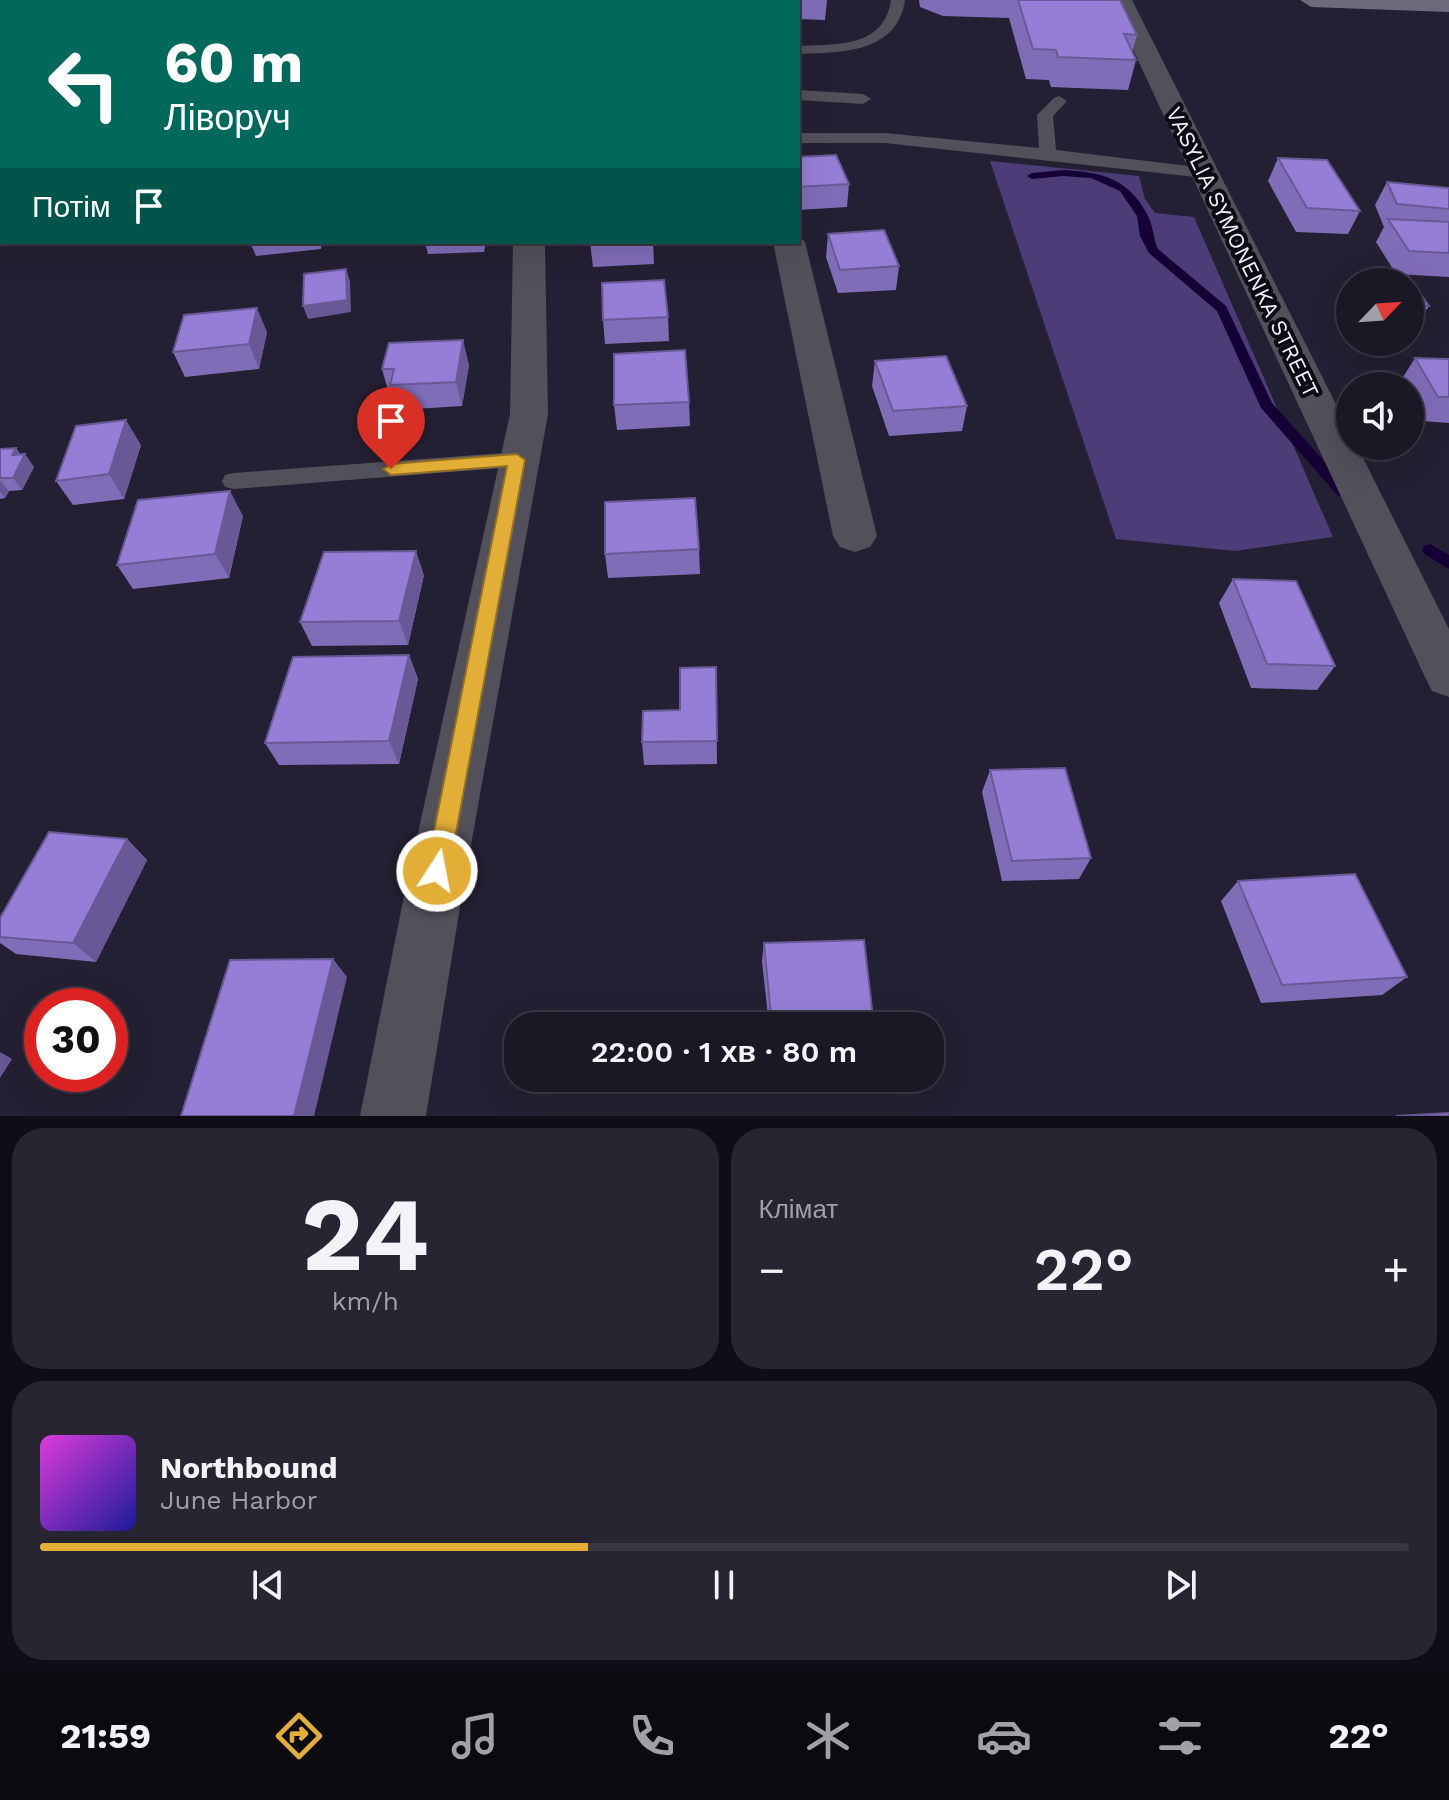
<!DOCTYPE html>
<html lang="uk">
<head>
<meta charset="utf-8">
<style>
	:root { --surface:#1b1826; --page:#282532; --text:#f1f3f6; --muted:#a0a0a7; --line:#393743; --accent:#e3ae35 }
	body { margin:0; font-family:"Work Sans",sans-serif; background:var(--page); color:var(--text); height:100vh; display:flex; flex-direction:column; font-size:30px; white-space:nowrap }
	* { box-sizing:border-box; margin:0 }
	p { font-size:26px; color:var(--muted) }
	.icon { flex:none; width:44px; height:44px; fill:none; stroke:currentColor; stroke-width:2; stroke-linecap:round; stroke-linejoin:round }
	.map { position:relative; height:1116px; overflow:hidden }
	.drawer { display:flex; flex-direction:column; gap:12px; padding:12px; background:#0f0d15; flex:1 }
	.drawer>* { flex:none }
	.top-card { position:absolute; left:0px; top:0px; width:800px; height:244px; box-shadow:0 8px 32px #0002,0 0 0 2px var(--line); background:#00695c; color:#fff; overflow:hidden }
	.needle { width:52px; rotate:65deg }
	.controls { position:absolute; left:1336px; top:268px; display:grid; gap:16px }
	.controls a { display:grid; place-items:center; width:88px; height:88px; border-radius:50%; background:var(--surface); box-shadow:0 8px 32px #0002,0 0 0 2px var(--line); font-size:40px }
	.speed { position:absolute; left:24px; top:988px; display:flex; gap:16px; font-size:40px; font-weight:700; text-align:center }
	.speed>* { display:grid; place-content:center; width:104px; height:104px; border-radius:50%; background:var(--surface); box-shadow:0 8px 32px #0002,0 0 0 2px var(--line); line-height:1 }
	.speed .limit { border:12px solid #d22; background:#fff; color:#111 }
	.pin { position:absolute; display:grid; place-items:center; width:68px; height:68px; color:#fff; margin:-82px -34px; border-radius:50% 50% 50% 0; rotate:-45deg; box-shadow:0 0 8px #0007 }
	.pin .icon { rotate:45deg }
	.me { position:absolute; width:88px; margin:-44px; rotate:11deg; stroke-linejoin:round; filter:drop-shadow(0 0 6px #0008) }
	.turn { display:flex; align-items:center; gap:28px; height:168px; padding:0 32px; font-size:36px }
	.turn .icon { width:104px; height:104px; stroke-width:2.5 }
	.turn b { display:block; font-size:56px; line-height:68px }
	.then { display:flex; align-items:center; height:76px; padding:0 32px; background:#0003; gap:16px; font-size:30px }
	.big { font-size:60px; font-weight:600; line-height:1.1 }
	.drawer .tile { flex:1; display:flex; flex-direction:column; justify-content:center; gap:12px; min-width:0; padding:0 28px; border-radius:32px; background:var(--page) }
	.drawer .dial { align-items:center; gap:0 }
	.dial b { font-size:104px; line-height:1 }
	.song { display:flex; align-items:center; gap:24px }
	.cover { width:96px; height:96px; border-radius:12px; background:linear-gradient(135deg,hsl(300 70% 55%),hsl(240 70% 35%)) }
	.played { height:8px; border-radius:4px; background:linear-gradient(90deg,var(--accent) 40%,var(--line) 40%) }
	.keys { display:flex; justify-content:space-around; direction:ltr }
	.heat { display:flex; justify-content:space-between; align-items:center; font-size:44px; direction:ltr }
	.drawer .tiles { flex:1; display:grid; gap:12px; grid-template-columns:1fr 1fr }
	.tile:last-child { grid-column:span 2 }
	.trip { position:absolute; left:504px; top:1012px; width:440px; height:80px; border-radius:32px; background:var(--surface); box-shadow:0 8px 32px #0002,0 0 0 2px var(--line); font-weight:600; line-height:80px; text-align:center }
	.tab-bar { display:flex; height:128px; justify-content:space-around; align-items:center; background:#0b0a0f; color:var(--muted) }
	.tab-bar .icon { width:56px; height:56px }
	.tab-bar .selected { color:var(--accent) }
	.tab-bar b { font-size:36px; color:var(--text) }
	.map>svg:first-child { display:block }
</style>
</head>
<body>
<div class="map">
<svg width="1449" height="1116" viewBox="0 0 1449 1116">
	<rect width="100%" height="100%" fill="#242033"/>
	<path fill="#4c3c77" d="M990,161L1139,176L1145,199L1155,213L1194,217L1333,537L1235,551L1116,539Z"/>
	<g fill="none" stroke-linecap="round" stroke-linejoin="round">
		<path fill="#150036" fill-rule="evenodd" d="M1063,170C1101,172 1128,178 1147,214C1153,224 1153,238 1158,249L1226,306L1272,403L1348,488L1351,492L1348,496H1338L1261,408L1217,311L1149,253L1140,236L1137,216L1120,191L1091,178L1063,176L1032,179L1027,176L1032,173Z
			M1430,544L1449,555V569L1424,554L1422,550L1424,546Z"/>
		<path stroke="#757283" stroke-width="3" stroke-dasharray="3 3" stroke-linecap="butt" d="M607,0L663,2"/>
		<path fill="#52505b" fill-rule="evenodd" d="M891,0H905C897,54 841,52 798,54V46C837,44 884,48 891,0Z
			M798,90L863,94L871,99L863,104L798,100Z
			M1059,96L1067,101L1053,116L1056,150L1205,168L1214,173L1205,178L885,143H798V133H885L1039,148L1037,115L1054,98Z
			M517,452L525,454L529,460L525,466L234,489L225,487L222,481L225,475L234,473Z"/>
		<path fill="#52505b" fill-rule="evenodd" d="M719,0H742L718,2Z
			M1110,0H1132L1350,432V446H1357L1449,629V697L1432,691L1425,677Z
			M0,74H2V90H0Z
			M798,235L805,242L877,536L870,547L855,552L840,547L833,536L773,242H798Z
			M513,242H545L548,414L461,901L426,1116H360L403,901L510,414Z"/>
		<path fill="#6d6a7a" fill-rule="evenodd" d="M175,0H198L174,2Z
			M1300,0H1449V12L1311,7Z"/>
	</g>
	<path fill="#806db8" d="M437,0H473V2H437Z
		M741,0H827L825,20L798,19V2H741Z
		M919,0H1120L1137,35L1132,52L1136,60L1128,90L1051,87L1049,80L1026,79L1009,18L943,16L920,7Z
		M798,157L849,184L847,207L798,210Z
		M1278,158L1360,211L1348,234L1296,232L1268,181Z
		M1387,182L1449,188V277L1396,274L1376,242L1384,227L1375,205Z
		M828,234L899,266L896,290L838,293L826,257Z
		M250,242H322L321,249L256,256Z
		M425,242H486L484,252L428,254Z
		M590,242H653L654,264L593,267Z
		M1358,273L1408,276L1429,306L1421,319L1410,318V282H1353Z
		M668,317L669,341L605,344L603,320Z
		M267,332L259,369L185,377L173,352Z
		M1415,358L1449,359V423L1422,421L1410,400V386H1402L1400,382Z
		M875,361L967,406L962,431L889,436L872,386Z
		M469,365L462,406L398,410L393,393L389,394L382,369Z
		M689,402L690,426L617,430L614,405Z
		M141,445L124,499L73,505L56,481Z
		M16,448L20,454L34,467L22,490L9,491L5,498L0,499V449Z
		M243,516L229,578L133,589L117,565Z
		M699,549L700,574L608,578L605,554Z
		M424,575L408,645L312,646L300,622Z
		M1233,579L1335,666L1317,690L1251,688L1219,603Z
		M409,655L418,679L399,764L279,765L265,743Z
		M716,667L717,764L644,765L642,742L680,710Z
		M990,770L1091,858L1079,879L1002,881L982,792Z
		M127,839L147,860L96,962L16,954L0,943V918Z
		M1238,881L1407,977L1382,995L1261,1003L1221,901Z
		M764,943L874,1026H769L762,961Z
		M774,1078H855L774,1087Z"/>
	<path fill="#685996" d="M2,212V231L0,233V214Z
		M346,269L350,281L351,312L308,319L303,306Z
		M257,308L267,332L259,369L249,344Z
		M463,340L469,365L462,406L456,382Z
		M126,420L141,445L124,499L109,474Z
		M16,448L23,458L25,454L34,467L22,490L13,478L12,455Z
		M0,480L9,491L5,498L0,492Z
		M230,491L243,516L229,578L215,554Z
		M416,551L424,575L408,645L399,621Z
		M409,655L418,679L399,764L389,741Z
		M127,839L147,860L96,962L73,943Z
		M333,959L347,977L314,1116H294Z
		M0,1052L12,1059L0,1078Z"/>
	<path fill="#957fd6" stroke="#685996" stroke-width="2" d="M218,0H246L244,2H215Z
		M1018,0H1120L1137,35L1124,34L1136,60L1058,57L1056,50L1033,49Z
		M836,155L849,184L798,187V157Z
		M1278,158L1327,160L1360,211L1307,208Z
		M1387,182L1449,188V209L1397,204Z
		M0,203H2V212L0,214Z
		M1388,219L1449,222V253L1409,251Z
		M884,230L899,266L840,270L828,234Z
		M346,269L347,300L303,306L304,274Z
		M1358,273L1408,276L1429,306H1410V282H1363Z
		M664,280L668,317L603,320L602,283Z
		M257,308L249,344L173,352L184,315Z
		M463,340L456,382L390,385L394,369H382L389,343Z
		M685,350L689,402L614,405V354Z
		M946,356L967,406L893,411L875,361Z
		M1415,358L1449,359V397H1438Z
		M126,420L109,474L56,481L76,426Z
		M16,448L12,455L25,454L13,478H0V449Z
		M230,491L215,554L117,565L138,500Z
		M695,498L699,549L605,554V502Z
		M416,551L399,621L300,622L324,552Z
		M1233,579L1296,581L1335,666L1267,664Z
		M409,655L389,741L265,743L293,657Z
		M716,667L717,741L642,742L643,711L680,710V668Z
		M1065,768L1091,858L1012,861L990,770Z
		M49,832L127,839L73,943L0,937V918Z
		M1355,874L1407,977L1282,985L1238,881Z
		M864,940L874,1026H772L764,943Z
		M333,959L294,1116H181L230,960Z
		M1449,1113V1116H1396Z"/>
	<path fill="#e3ae35" stroke="#947122" stroke-width="2" d="M517,454L525,460L449,871L446,879L437,882L429,879L426,871L507,466L391,475L383,469L391,464Z"/>
	<g text-anchor="middle" stroke-width="8" stroke-linejoin="round" paint-order="stroke">
		<g font-size="22" fill="#f3f1fe" stroke="#0d0b14">
			<text transform="translate(1243 252) rotate(64)" y="8">VASYLIA SYMONENKA STREET</text>
		</g>
	</g>
</svg>
<div class="controls">
<a><svg class="needle" viewBox="-14 -14 28 28"><path d="M0-13l5 13h-10z" fill="#e53935"/><path d="M0 13l5-13h-10z" fill="#a0a0a7"/></svg></a>
<a><svg class="icon" aria-label="sound" viewBox="0 0 24 24"><path d="M4 9h4l5-4v14l-5-4H4zM17 9q2 3 0 6"/></svg></a>
</div>
<div class="speed"><div class="limit">30</div></div>
<div class="pin" style="left:391px;top:469px;background:#d93025"><svg class="icon" aria-label="arrive" viewBox="0 0 24 24"><path d="M6 21V4h12l-3 4 3 4H6"/></svg></div>
<svg class="me" style="left:437px;top:871px" viewBox="-20 -20 40 40"><circle r="17" fill="#e3ae35" stroke="#fff" stroke-width="3"/><path d="M0-11L8 9 0 5-8 9z" fill="#fff"/></svg>
<div class="trip">22:00 · 1 хв · 80 m</div>
<div class="top-card">
<div class="turn"><svg class="icon" aria-label="left" viewBox="0 0 24 24"><path d="M17 20v-9H6M10 6l-5 5 5 5"/></svg><div><b>60 m</b>Ліворуч</div></div>
<div class="then">Потім<svg class="icon" aria-label="arrive" viewBox="0 0 24 24"><path d="M6 21V4h12l-3 4 3 4H6"/></svg></div>
</div>
</div>
<section class="drawer">
<div class="tiles">
<div class="tile dial"><b>24</b><p>km/h</p></div>
<div class="tile"><p>Клімат</p>
<div class="heat"><a>−</a><b class="big">22°</b><a>+</a></div>
</div>
<div class="tile">
<div class="song"><i class="cover"></i><div><b>Northbound</b><p>June Harbor</p></div></div>
<div class="played"></div>
<div class="keys"><svg class="icon" aria-label="previous" viewBox="0 0 24 24"><path d="M18 5L8 12l10 7zM5 5v14"/></svg><svg class="icon" aria-label="pause" viewBox="0 0 24 24"><path d="M8 5v14M16 5v14"/></svg><svg class="icon" aria-label="next" viewBox="0 0 24 24"><path d="M6 5l10 7-10 7zM19 5v14"/></svg></div>
</div>
</div>
</section>
<nav class="tab-bar">
<b>21:59</b>
<svg class="icon selected" aria-label="directions" viewBox="0 0 24 24"><path d="M12 3l9 9-9 9-9-9zM9 14v-3h6M13 9l2 2-2 2"/></svg>
<svg class="icon" aria-label="music" viewBox="0 0 24 24"><path d="M9 18V5l10-2v13"/><circle cx="6" cy="18" r="3"/><circle cx="16" cy="16" r="3"/></svg>
<svg class="icon" aria-label="phone" viewBox="0 0 24 24"><path d="M5 4h4l2 5-3 2q2 4 5 5l2-3 5 2v4C11 20 4 13 5 4z"/></svg>
<svg class="icon" aria-label="climate" viewBox="0 0 24 24"><path d="M12 3v18M4 7l16 10M4 17L20 7"/></svg>
<svg class="icon" aria-label="car" viewBox="0 0 24 24"><path d="M5 17H2v-5l4-1 3-4h7l3 4 3 1v5h-3M9 17h6M6 11h13"/><circle cx="7" cy="17" r="2"/><circle cx="17" cy="17" r="2"/></svg>
<svg class="icon" aria-label="filters" viewBox="0 0 24 24"><path d="M4 7h16M4 17h16"/><circle cx="9" cy="7" r="2"/><circle cx="15" cy="17" r="2"/></svg>
<b>22°</b>
</nav>
</body>
</html>
